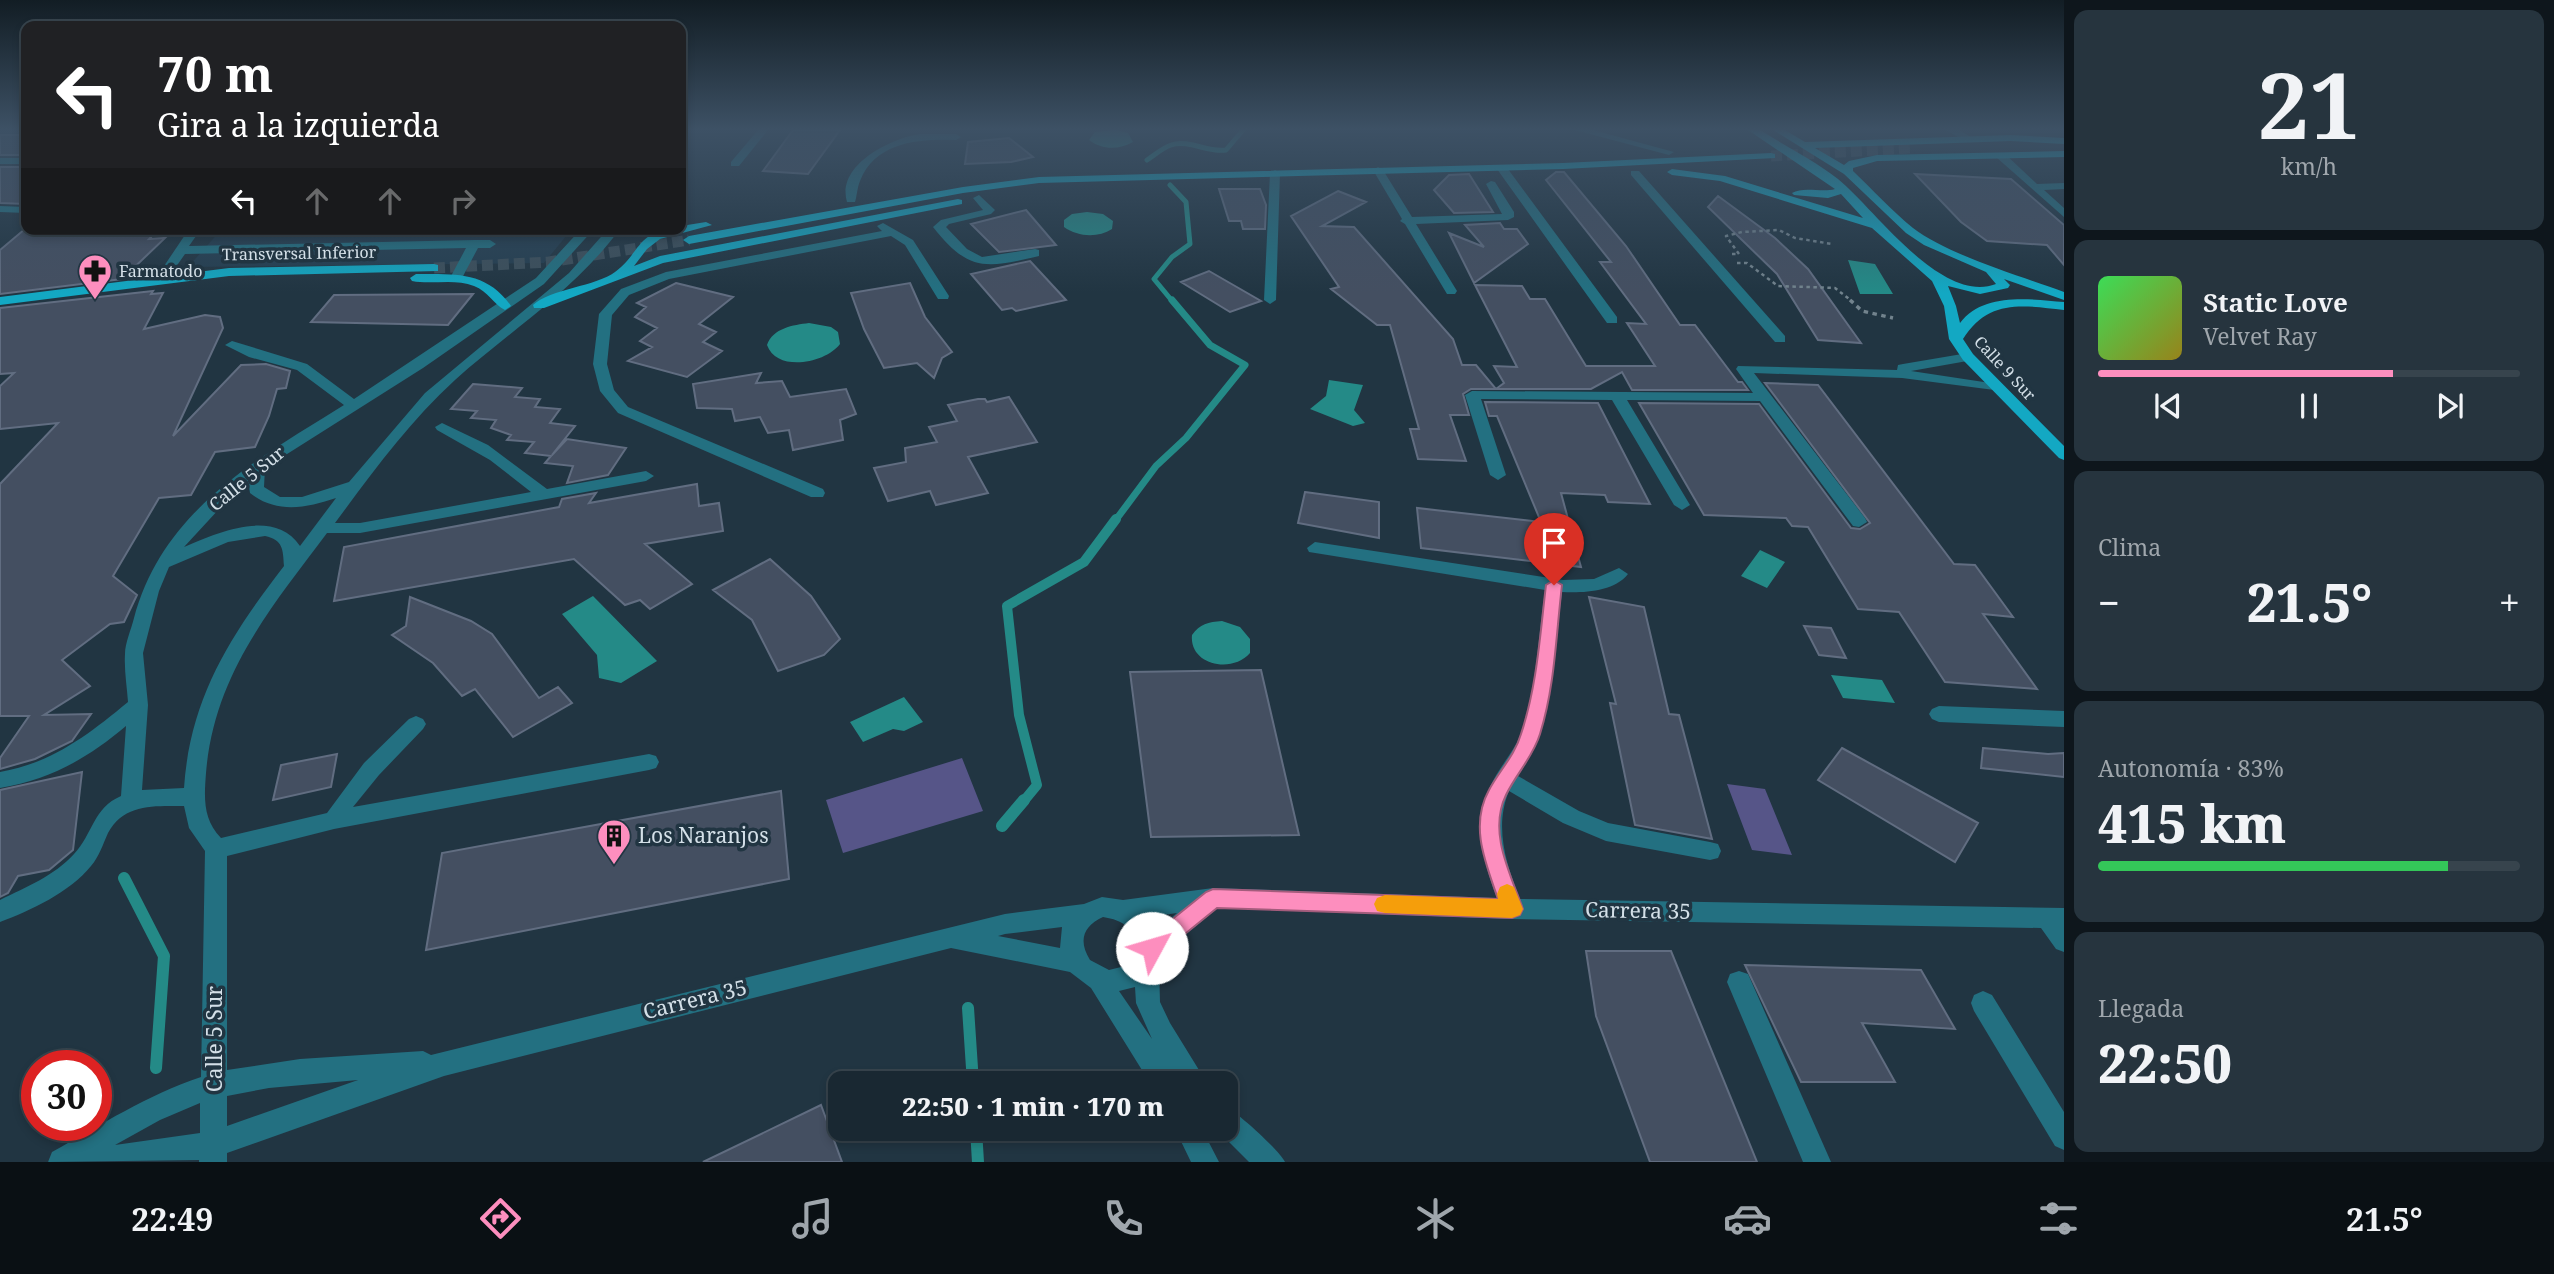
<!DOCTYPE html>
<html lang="es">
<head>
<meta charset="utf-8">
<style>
	:root { --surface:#192832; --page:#26343e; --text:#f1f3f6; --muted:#9fa6ac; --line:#37444d; --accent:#fd8ebe }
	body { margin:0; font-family:"Noto Serif",serif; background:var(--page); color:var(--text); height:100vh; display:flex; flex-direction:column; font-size:26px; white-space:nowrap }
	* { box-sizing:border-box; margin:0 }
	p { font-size:23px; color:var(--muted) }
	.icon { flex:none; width:38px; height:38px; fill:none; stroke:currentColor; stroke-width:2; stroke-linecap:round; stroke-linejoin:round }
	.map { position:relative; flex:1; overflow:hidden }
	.drawer { display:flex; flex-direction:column; gap:10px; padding:10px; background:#0e161c; width:490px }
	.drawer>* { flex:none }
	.banner { position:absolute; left:21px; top:21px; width:665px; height:214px; border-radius:14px; box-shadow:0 4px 10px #0003,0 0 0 2px var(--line); background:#202124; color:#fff; overflow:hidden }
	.speed { position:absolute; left:21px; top:1050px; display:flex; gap:14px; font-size:35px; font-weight:700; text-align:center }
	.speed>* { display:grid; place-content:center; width:91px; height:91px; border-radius:50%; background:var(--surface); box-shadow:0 4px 10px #0003,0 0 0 2px var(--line); line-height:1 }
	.speed .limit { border:10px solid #d22; background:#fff; color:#111 }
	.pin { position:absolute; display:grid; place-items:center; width:60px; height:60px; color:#fff; margin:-72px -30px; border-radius:50% 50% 50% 0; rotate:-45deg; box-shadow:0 0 7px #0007 }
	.pin .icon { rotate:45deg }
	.me { position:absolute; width:77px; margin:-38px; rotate:51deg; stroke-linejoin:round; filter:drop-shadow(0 0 5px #0008) }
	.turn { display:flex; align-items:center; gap:24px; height:147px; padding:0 21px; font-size:32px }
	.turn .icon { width:91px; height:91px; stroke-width:2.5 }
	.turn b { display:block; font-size:49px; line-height:60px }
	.lanes { display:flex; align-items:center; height:66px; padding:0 21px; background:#0003; justify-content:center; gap:35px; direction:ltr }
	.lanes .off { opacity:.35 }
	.big { font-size:52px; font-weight:800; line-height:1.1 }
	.drawer .card { flex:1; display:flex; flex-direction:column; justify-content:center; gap:10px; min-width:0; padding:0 24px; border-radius:14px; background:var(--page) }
	.drawer .dial { align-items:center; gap:0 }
	.dial b { font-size:91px; line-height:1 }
	.song { display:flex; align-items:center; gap:21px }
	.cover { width:84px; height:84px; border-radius:10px; background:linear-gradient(135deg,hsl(130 70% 55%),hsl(50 70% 35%)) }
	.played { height:7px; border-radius:4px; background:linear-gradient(90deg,var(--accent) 70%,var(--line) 70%) }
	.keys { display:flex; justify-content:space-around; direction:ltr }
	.heat { display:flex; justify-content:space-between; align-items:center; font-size:38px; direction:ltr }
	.charge { height:10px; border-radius:5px; background:linear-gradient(90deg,#34c759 83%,var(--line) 0) }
	.trip { position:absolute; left:828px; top:1071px; width:410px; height:70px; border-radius:14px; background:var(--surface); box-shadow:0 4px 10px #0003,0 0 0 2px var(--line); font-weight:800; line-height:70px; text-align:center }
	.tab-bar { display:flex; height:112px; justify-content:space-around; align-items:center; background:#0a1014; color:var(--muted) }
	.tab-bar .icon { width:49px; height:49px }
	.tab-bar .active { color:var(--accent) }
	.tab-bar b { font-size:32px; color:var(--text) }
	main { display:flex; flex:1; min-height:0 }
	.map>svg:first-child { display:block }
</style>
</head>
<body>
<main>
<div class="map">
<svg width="2064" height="1162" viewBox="0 0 2064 1162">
	<rect width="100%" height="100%" fill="#213542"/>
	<path fill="#243e50" d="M222,229H572L544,263L188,267Z"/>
	<path fill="#565588" d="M962,758L983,811L843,853L826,800Z
		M1727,784L1765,789L1792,855L1752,850Z"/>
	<path fill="#248a87" d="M1116,130L1128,133L1133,142C1119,150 1102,150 1089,140L1095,132Z
		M1087,212L1103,214L1113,221L1112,229C1098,238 1078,237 1064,227V220L1072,214Z
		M1848,260L1875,264L1893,294H1860Z
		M809,323L831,327L838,332L840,344C826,363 777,373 767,345C773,328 793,325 809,323Z
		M1329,380L1363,385L1354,410L1365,423L1353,426L1310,409L1326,396Z
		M1760,550L1785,562L1767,588L1741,576Z
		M593,596L657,661L621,683L599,678L597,655L562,614Z
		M1222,621L1240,627L1250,639V653C1232,674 1189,665 1192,635C1200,624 1208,622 1222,621Z
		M1831,675L1882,680L1895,703L1843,698Z
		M904,697L923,722L904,731L893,729L863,742L850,722Z"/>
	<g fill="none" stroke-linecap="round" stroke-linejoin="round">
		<path stroke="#248a87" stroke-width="5" d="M1147,160C1155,155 1162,148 1171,145C1189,139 1208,153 1226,150L1243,130
			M1170,185L1186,202L1190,244L1172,257L1154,279L1173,302"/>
		<path stroke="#248a87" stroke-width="7" d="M1115,521L1156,466L1186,438L1245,365L1210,345L1172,300"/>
		<path stroke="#248a87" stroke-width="10" d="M1023,802L1037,785L1019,715L1007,606L1084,562L1116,519"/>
		<path stroke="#248a87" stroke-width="12" d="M1002,826L1024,800
			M124,878L164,956L156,1068
			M968,1008L973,1083
			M976,1129L978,1162"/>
	</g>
	<path fill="#444f61" stroke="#616d81" stroke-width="2" d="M793,130H840L808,174L763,171Z
		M0,135H26V155H0Z
		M1009,138L1033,157L1011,162L965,164L968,142Z
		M0,167H26V204L0,203Z
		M1556,172H1564L1626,246L1680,325H1695L1738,382H1742L1748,390H1632L1622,372L1591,389H1496L1504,383L1494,366L1517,367L1475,285L1522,286L1530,299H1545L1586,366H1655L1627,323L1646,324L1600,262H1611L1546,180Z
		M1469,174L1493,212L1454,213L1434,190L1449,175Z
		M1915,174L2011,179L2064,225V265L2047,245L1987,241L1961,222Z
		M1219,189H1260L1266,205L1265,229H1243L1241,221H1229Z
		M1338,191L1366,202L1322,226L1354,227L1453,339L1462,365H1476L1496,389H1471L1463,394L1469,415H1450L1466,461L1418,459L1410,429H1419L1390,325H1377L1331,289L1339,287L1291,216Z
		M1718,196L1775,238L1808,269L1861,343L1818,340L1777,274L1708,207Z
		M1026,210L1056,245L999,252L971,224Z
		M1500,223L1504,229H1517L1528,244L1474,283L1449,233L1484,247L1465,225Z
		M25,229H159L149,239L165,238L122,279L0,294V250Z
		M1030,261L1066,300L1016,311L1012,308L1002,310L971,274Z
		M1209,271L1261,301L1230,312L1181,282Z
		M676,283L733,297L699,324L716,332L703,342L722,351L687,377L628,361L652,347L640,341L657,328L635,317L646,307L637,303Z
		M910,283L925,317L952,352L942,358L934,378L917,363L884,368L864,329L851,293Z
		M153,291L151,294L163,293L144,329L205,315L220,317L223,328L173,436L241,365L266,364L290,371L286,388L277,389L269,416L255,447L215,452L191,495L159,498L113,576L137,595L124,622L110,624L62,660L90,686L44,715L91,714L72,741L35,759L0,769V758L29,716H0V484L58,423L0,429V386L14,373L0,374V308Z
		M473,294L448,325L311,322L334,295Z
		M761,373L756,383L782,381L790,397L846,389L856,414L840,420L843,440L793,450L789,430L768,433L760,417L735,421L732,409L697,408L693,384Z
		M1765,383L1818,385L1954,564L1975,565L2013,617L1983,614L2037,689L1945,682L1899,612L1858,609L1808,527L1792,526L1786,518L1704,515L1639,403L1759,404L1851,528L1860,529L1870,523Z
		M473,384L522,388L515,397L540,399L535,407L560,409L550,423L575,426L552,455L567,439L626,448L608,475L567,483L573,466L545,463L551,456L525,453L534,442L507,440L511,435L491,428L496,420L471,418L477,411L451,409Z
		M1009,397L1037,442L968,457L988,493L936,505L930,491L888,501L874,468L906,462L905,448L937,442L929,427L957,421L948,405L978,399H985L987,402Z
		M1485,402L1598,403L1650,504L1608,502L1605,495L1561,493L1581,567L1421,548L1417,508L1541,522L1497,416H1489Z
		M697,484L699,506L719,503L723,531L645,544L692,584L650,609L640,600L625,605L574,559L334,601L344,547L559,507L562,499L596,493L589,503Z
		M1305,492L1379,502V538L1298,523Z
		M770,559L811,596L840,639L824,655L778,671L752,620L713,590Z
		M410,597L471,621L492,634L539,698L558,687L572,703L513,737L475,689L462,696L433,663L392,635L406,626Z
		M1589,597L1644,607L1669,714L1679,715L1712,839L1635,825L1610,703L1616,704Z
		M1804,626L1831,628L1846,658L1819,655Z
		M1261,670L1299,835L1151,837L1130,672Z
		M1842,748L1978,823L1955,862L1818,780Z
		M1983,748L2048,754L2064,753V777L1981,768Z
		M337,754L331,787L273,800L281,765Z
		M82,772L73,850L49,870L18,876L8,893L0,897V790Z
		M781,791L789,879L426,950L442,853Z
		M1586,951H1671L1757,1162H1650L1596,1016Z
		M1745,965L1921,970L1955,1029L1862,1023L1895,1082H1801Z
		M821,1105L842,1162H703Z"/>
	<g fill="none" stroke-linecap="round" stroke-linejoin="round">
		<path stroke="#3c4f5b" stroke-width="11" stroke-dasharray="11 5" stroke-linecap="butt" d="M1771,156L1912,148
			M434,268L549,262L689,240"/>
		<path stroke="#72838d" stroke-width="2.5" stroke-dasharray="3.5 3.5" stroke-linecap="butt" d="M1732,254H1739L1726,236L1742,232L1779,230L1795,238L1832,244
			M1737,263H1747L1778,286L1835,288L1853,302"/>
		<path stroke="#72838d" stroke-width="3.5" stroke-dasharray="4.5 4.5" stroke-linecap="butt" d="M1850,300L1862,311L1893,318"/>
		<path fill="#237081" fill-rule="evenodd" d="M758,130H768L739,166H731V162Z
			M1575,130H1593L1674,152L1669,155Z
			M1946,130H1959L1974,139L1965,141Z
			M920,134H956L961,137L956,140C920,139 876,141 860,181C857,188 857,196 855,202H847C836,165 891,138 920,134Z
			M1996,153H2004L2037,184L2064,183V189L2044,190L2064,208V217L1996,157Z
			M0,158H26V164H0Z
			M1497,165H1505L1617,317V323H1607L1497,169Z
			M1378,167L1383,170L1412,217L1502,214L1486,184L1491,181L1495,182L1514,212V217L1508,220L1416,224L1457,291L1455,294H1447L1405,224L1400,221L1402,219L1373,170Z
			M1275,170L1280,173L1276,300L1270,304L1264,300L1270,173Z
			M1631,171H1639L1785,336V342H1775L1631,175Z
			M979,195L995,210L991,214L949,224L946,227L967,249L982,257L1035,249L1039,250V256C987,268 969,273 933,227L941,220L983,210L973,198Z
			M0,206L26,207V213L0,212Z
			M883,223L913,240L949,296L948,299H938L905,245L891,236L669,279L629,295L612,315L607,364L614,390L628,407L823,489L825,493L823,497H811L618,413L600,391L593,364L599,314L621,289L666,272L882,231L877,226Z
			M189,229H201L189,246L474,240H490L496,244L490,248H478L462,278L456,282L450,278L466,248L185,254L166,281H158L156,278Z
			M581,229H594L544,284L423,368L265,468L264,487L280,497H302L349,482L425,393L569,273L608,229H620C574,291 511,330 455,380C409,422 372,473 335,523H360L531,492L490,460L437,430L435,427L442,423L488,445L547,489L646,471L654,476L646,481L360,533H327C270,609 214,675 206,773C204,799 203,819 221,838L327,813L364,763L409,719L416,716L423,719L426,724L423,729L379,775L353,807L649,754L656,756L659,762L656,768L649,770L334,829L227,856V1070L300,1059L423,1051L431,1055L1005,914L1084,904L1102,897L1123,900L1213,888L1497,898C1482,858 1471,819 1494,779C1502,764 1515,750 1521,733C1537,687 1538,637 1545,590L1309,552L1307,548L1315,542L1563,580L1594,579L1619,568L1628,574C1614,592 1583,593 1562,592C1554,656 1555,721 1518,776L1579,811L1608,823L1710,842L1718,844L1721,851L1718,858L1710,860L1606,841L1563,823L1509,791C1494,827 1506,864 1520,899L2064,908V952L2056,949L2041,928L1512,919L1217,908L1163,954L1159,966L1160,1002L1170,1023L1207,1083H1179L1172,1072L1177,1083H1150L1091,988L1070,972L951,948L444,1076L227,1153V1162H199V1160L48,1162L52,1152C101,1125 147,1095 201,1077L205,851L189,828L184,806C155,806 124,803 108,833C103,844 99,857 91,866C70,892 30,911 0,922V900C26,887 54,876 74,854C93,834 93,808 121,796L126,726C88,758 50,780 0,788V772C52,763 88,735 128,702C127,687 124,670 125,654C125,643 131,630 134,618C163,510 256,460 344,405L297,370L249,357L225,345L232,341L307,364L354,399L536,278ZM248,481L250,493C276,514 307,508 336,498L300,546C274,508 218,532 184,547L232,495ZM265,536C283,540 283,549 284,566C230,636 190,698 184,788L142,790L148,705L143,653L159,591L169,567L228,542ZM1177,913L1157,929L1150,917ZM1103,917C1123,920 1136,929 1140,949L1133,964L1109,970L1090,960C1078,941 1083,926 1103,917ZM1062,927L1060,948L998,936L1005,934ZM1135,987L1136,1003L1152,1039L1119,991ZM358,1080L227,1126V1096L269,1088ZM200,1103V1133L115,1145L160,1120Z
			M1968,353L1973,354V360L1911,371L1997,384L2002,385V391L1902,378L1754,373L1865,518L1867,522L1859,527L1853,526L1760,401L1627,400L1690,505L1682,510L1674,505L1612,400L1481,399L1506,475L1498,480L1490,475L1465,395L1472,391L1753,393L1736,369L1738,366L1897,370L1898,365L1903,364Z
			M1939,706L2064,711V727L1939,722L1932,719L1929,714L1932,709Z
			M1739,971L1748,974L1831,1162H1803L1727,982L1730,974Z
			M1983,991L1992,995L2064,1112V1150L2055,1146L1974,1011L1971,1003L1974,995Z
			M1225,1106C1236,1111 1280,1151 1285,1162H1249L1216,1129H1225Z
			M1175,1129H1202L1219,1162H1191Z"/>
		<path fill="#13a8c3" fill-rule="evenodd" d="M1748,130H1760C1785,146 1814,160 1838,179C1874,208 1941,305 1996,284L1986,272L1924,245L1906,233L1844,174L1773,130H1785L1805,142L2011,135L2064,138V144L2011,141L1815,148L1844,165L1849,161L1877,155L2064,151V157L1877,161L1853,168V171C1873,190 1892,211 1913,228C1948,255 2021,276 2064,292V300L2004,279L2010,285L2008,288L1980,294L1948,286L1956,306L1960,323C1983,292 2030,299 2064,302V310C2022,305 1988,299 1963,339L1973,354L2064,446V460L2059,458L1963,360L1949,339L1944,306L1932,281L1872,228L1720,181L1672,175L1667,172L1672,169L1725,176L1863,218L1841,194L1828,198L1794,195L1792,193C1804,186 1822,193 1835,189Z
			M1771,153L1775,154V158L1563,169L1039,183L963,193L689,244L683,240L689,236L963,187L1039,177L1563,163Z
			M958,199L962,200V204L663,263L544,308H534L533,305C550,289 597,286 615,272C642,252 636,229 681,229V226L706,222L712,225L660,239L647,249L634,266L660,256Z
			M434,264L438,265V271L229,276L0,305V297L229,268Z
			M416,274C455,274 487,271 511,306L505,310C494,305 488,291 474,286C454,278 432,285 412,281L410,278Z"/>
	</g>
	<linearGradient id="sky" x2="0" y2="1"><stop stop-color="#121d24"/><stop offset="0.44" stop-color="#3d5165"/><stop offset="1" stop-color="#3d5165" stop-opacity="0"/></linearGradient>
	<rect width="2064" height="293" fill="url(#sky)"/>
	<path fill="#fd8ebe" stroke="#a45c7c" stroke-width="2" d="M1554,580L1562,585C1556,635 1555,686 1540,734C1533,757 1516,774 1506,795C1488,832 1510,873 1523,909L1520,915L1512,918L1217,908L1159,955L1152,958L1144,955L1141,948L1144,942L1206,892L1213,889L1498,899C1486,864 1469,826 1489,790C1499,771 1515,755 1521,734C1537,686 1540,635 1546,585Z"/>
	<path fill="#f59e0b" d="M1507,884L1514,887L1523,909L1520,915L1512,918L1385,913L1377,911L1374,904L1377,898L1385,895L1498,899L1497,894L1500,887Z"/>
	<defs>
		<g id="pharmacy-pin" transform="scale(1.75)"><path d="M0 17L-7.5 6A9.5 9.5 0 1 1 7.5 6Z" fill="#fd8ebe" stroke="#213542"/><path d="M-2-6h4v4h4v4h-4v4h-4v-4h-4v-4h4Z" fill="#111"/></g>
		<g id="building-pin" transform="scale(1.75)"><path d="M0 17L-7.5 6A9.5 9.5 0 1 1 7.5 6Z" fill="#fd8ebe" stroke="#213542"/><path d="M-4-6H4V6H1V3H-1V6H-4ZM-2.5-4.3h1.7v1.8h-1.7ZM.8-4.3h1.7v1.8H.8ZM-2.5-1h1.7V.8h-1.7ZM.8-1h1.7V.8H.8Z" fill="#111"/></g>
	</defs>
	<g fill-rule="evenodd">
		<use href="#pharmacy-pin" x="95" y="271"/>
		<use href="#building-pin" x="614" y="836"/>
	</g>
	<g text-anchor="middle" stroke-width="7" stroke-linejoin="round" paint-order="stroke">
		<g font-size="16" fill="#d4e0e8" stroke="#213542">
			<text transform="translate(299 253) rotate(-1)" y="6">Transversal Inferior</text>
			<text transform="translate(2005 368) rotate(47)" y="6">Calle 9 Sur</text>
		</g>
		<g font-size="16" fill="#d4e0e8" stroke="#213542" text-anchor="start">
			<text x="119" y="277">Farmatodo</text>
		</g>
		<g font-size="18" fill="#d4e0e8" stroke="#213542">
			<text transform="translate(247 479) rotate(-39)" y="6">Calle 5 Sur</text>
		</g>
		<g font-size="21" fill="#d4e0e8" stroke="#213542" text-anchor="start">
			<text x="638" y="843">Los Naranjos</text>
		</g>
		<g font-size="21" fill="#d4e0e8" stroke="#213542">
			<text transform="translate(1638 911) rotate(1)" y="7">Carrera 35</text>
			<text transform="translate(695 1000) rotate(-14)" y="7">Carrera 35</text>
			<text transform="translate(215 1039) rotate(-90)" y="7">Calle 5 Sur</text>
		</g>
	</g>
</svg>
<div class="speed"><div class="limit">30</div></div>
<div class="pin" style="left:1554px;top:585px;background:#d93025"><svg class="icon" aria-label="arrive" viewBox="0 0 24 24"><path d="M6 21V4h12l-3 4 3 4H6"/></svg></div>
<svg class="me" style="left:1152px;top:948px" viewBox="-20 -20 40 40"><circle r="19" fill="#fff"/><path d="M0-13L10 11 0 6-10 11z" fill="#fd8ebe"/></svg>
<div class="trip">22:50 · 1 min · 170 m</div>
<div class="banner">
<div class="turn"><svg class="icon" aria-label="left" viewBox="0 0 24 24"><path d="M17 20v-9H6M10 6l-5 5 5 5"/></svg><div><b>70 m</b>Gira a la izquierda</div></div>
<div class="lanes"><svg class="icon" aria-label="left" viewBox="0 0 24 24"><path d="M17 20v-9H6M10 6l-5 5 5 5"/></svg><svg class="icon off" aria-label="ahead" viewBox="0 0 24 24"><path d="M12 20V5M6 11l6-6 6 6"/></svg><svg class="icon off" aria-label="ahead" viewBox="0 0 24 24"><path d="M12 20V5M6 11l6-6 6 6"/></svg><svg class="icon off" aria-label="right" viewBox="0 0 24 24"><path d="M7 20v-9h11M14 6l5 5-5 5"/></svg></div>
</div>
</div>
<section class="drawer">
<div class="card dial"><b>21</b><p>km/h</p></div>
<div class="card">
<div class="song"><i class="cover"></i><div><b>Static Love</b><p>Velvet Ray</p></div></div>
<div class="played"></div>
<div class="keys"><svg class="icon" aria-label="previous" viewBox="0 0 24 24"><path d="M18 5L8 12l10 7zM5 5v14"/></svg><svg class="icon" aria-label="pause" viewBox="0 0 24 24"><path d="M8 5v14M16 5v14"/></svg><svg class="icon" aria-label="next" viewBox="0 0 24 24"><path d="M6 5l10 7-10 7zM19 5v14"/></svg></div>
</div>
<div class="card"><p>Clima</p>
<div class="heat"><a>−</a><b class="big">21.5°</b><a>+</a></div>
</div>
<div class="card"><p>Autonomía · 83%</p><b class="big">415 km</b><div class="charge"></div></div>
<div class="card"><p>Llegada</p><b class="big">22:50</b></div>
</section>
</main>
<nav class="tab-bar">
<b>22:49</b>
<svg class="icon active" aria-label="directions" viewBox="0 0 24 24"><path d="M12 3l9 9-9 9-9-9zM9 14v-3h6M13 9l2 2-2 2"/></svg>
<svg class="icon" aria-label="music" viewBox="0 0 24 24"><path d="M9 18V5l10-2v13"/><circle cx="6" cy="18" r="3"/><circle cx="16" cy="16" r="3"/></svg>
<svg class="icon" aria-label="phone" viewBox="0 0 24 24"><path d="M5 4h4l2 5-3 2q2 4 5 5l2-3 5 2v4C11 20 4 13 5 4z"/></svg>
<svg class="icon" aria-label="climate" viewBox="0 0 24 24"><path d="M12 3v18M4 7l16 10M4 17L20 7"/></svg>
<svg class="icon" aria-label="car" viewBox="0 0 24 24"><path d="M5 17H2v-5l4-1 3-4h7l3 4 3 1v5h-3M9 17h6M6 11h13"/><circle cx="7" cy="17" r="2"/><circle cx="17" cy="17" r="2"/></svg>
<svg class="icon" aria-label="filters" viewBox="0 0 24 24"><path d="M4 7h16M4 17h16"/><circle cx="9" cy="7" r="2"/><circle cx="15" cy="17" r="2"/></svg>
<b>21.5°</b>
</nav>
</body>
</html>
